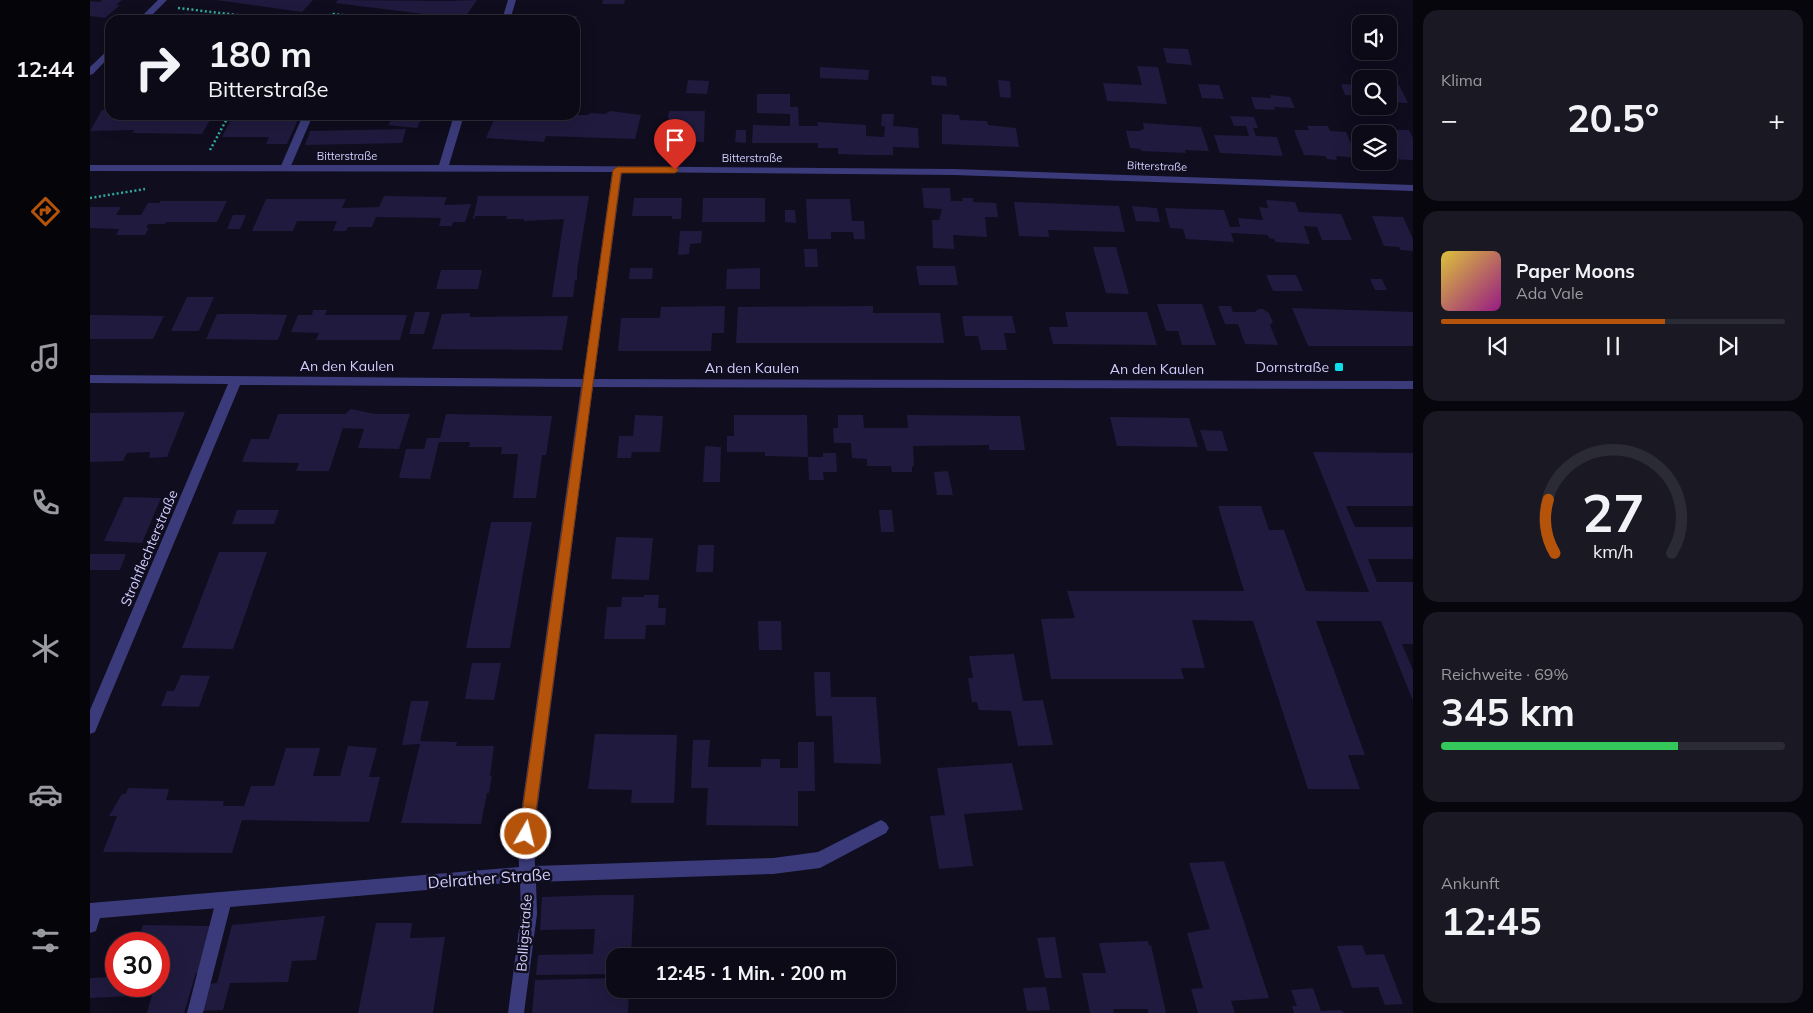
<!DOCTYPE html>
<html lang="de">
<head>
<meta charset="utf-8">
<style>
	:root { --surface:#0b0a16; --page:#191823; --text:#f1f3f6; --muted:#9a9aa1; --line:#2b2b35; --accent:#b45309 }
	body { margin:0; font-family:Mulish,sans-serif; background:var(--page); color:var(--text); height:100vh; display:flex; flex-direction:column; font-size:19px; white-space:nowrap }
	* { box-sizing:border-box; margin:0 }
	p { font-size:16px; color:var(--muted) }
	.icon { flex:none; width:28px; height:28px; fill:none; stroke:currentColor; stroke-width:2; stroke-linecap:round; stroke-linejoin:round }
	.map { position:relative; flex:1; overflow:hidden }
	.drawer { display:flex; flex-direction:column; gap:10px; padding:10px; background:#06060c; width:400px }
	.drawer>* { flex:none }
	.banner { position:absolute; left:15px; top:15px; width:475px; height:105px; border-radius:15px; box-shadow:0 5px 20px #0002,0 0 0 1px var(--line); background:#0b0a16; color:var(--text); overflow:hidden }
	.fabs { position:absolute; left:1262px; top:15px; display:grid; gap:10px }
	.fabs a { display:grid; place-items:center; width:45px; height:45px; border-radius:10px; background:var(--surface); box-shadow:0 5px 20px #0002,0 0 0 1px var(--line); font-size:25px }
	.speed { position:absolute; left:15px; top:932px; display:flex; gap:10px; font-size:25px; font-weight:700; text-align:center }
	.speed>* { display:grid; place-content:center; width:65px; height:65px; border-radius:50%; background:var(--surface); box-shadow:0 5px 20px #0002,0 0 0 1px var(--line); line-height:1 }
	.speed .limit { border:8px solid #d22; background:#fff; color:#111 }
	.pin { position:absolute; display:grid; place-items:center; width:42px; height:42px; color:#fff; margin:-51px -21px; border-radius:50% 50% 50% 0; rotate:-45deg; box-shadow:0 0 5px #0007 }
	.pin .icon { rotate:45deg }
	.me { position:absolute; width:55px; margin:-28px; rotate:8deg; stroke-linejoin:round; filter:drop-shadow(0 0 4px #0008) }
	.turn { display:flex; align-items:center; gap:18px; height:105px; padding:0 20px; font-size:22px }
	.turn .icon { width:65px; height:65px; stroke-width:2.5 }
	.turn b { display:block; font-size:35px; line-height:42px }
	.big { font-size:38px; font-weight:700; line-height:1.1 }
	.drawer .widget { flex:1; display:flex; flex-direction:column; justify-content:center; gap:8px; min-width:0; padding:0 18px; border-radius:15px; background:var(--page) }
	.drawer .dial { align-items:center; gap:0 }
	.dial svg { height:130px; overflow:visible; fill:none; stroke:var(--line); stroke-width:7; stroke-linecap:round; text-anchor:middle }
	.dial text { fill:var(--text); stroke:none }
	.song { display:flex; align-items:center; gap:15px }
	.cover { width:60px; height:60px; border-radius:8px; background:linear-gradient(135deg,hsl(50 70% 55%),hsl(310 70% 35%)) }
	.played { height:5px; border-radius:2px; background:linear-gradient(90deg,var(--accent) 65%,var(--line) 65%) }
	.keys { display:flex; justify-content:space-around; direction:ltr }
	.heat { display:flex; justify-content:space-between; align-items:center; font-size:28px; direction:ltr }
	.charge { height:8px; border-radius:4px; background:linear-gradient(90deg,#34c759 69%,var(--line) 0) }
	.trip { position:absolute; left:516px; top:948px; width:290px; height:50px; border-radius:15px; background:var(--surface); box-shadow:0 5px 20px #0002,0 0 0 1px var(--line); font-weight:700; line-height:50px; text-align:center }
	main { display:flex; flex:1; min-height:0 }
	.tab-bar { display:flex; flex-direction:column; width:90px; justify-content:space-around; align-items:center; background:#040409; color:var(--muted) }
	.tab-bar .icon { width:35px; height:35px }
	.tab-bar .current { color:var(--accent) }
	.tab-bar b { font-size:22px; color:var(--text) }
	.map>svg:first-child { display:block }
</style>
</head>
<body>
<main>
<nav class="tab-bar">
<b>12:44</b>
<svg class="icon current" aria-label="directions" viewBox="0 0 24 24"><path d="M12 3l9 9-9 9-9-9zM9 14v-3h6M13 9l2 2-2 2"/></svg>
<svg class="icon" aria-label="music" viewBox="0 0 24 24"><path d="M9 18V5l10-2v13"/><circle cx="6" cy="18" r="3"/><circle cx="16" cy="16" r="3"/></svg>
<svg class="icon" aria-label="phone" viewBox="0 0 24 24"><path d="M5 4h4l2 5-3 2q2 4 5 5l2-3 5 2v4C11 20 4 13 5 4z"/></svg>
<svg class="icon" aria-label="climate" viewBox="0 0 24 24"><path d="M12 3v18M4 7l16 10M4 17L20 7"/></svg>
<svg class="icon" aria-label="car" viewBox="0 0 24 24"><path d="M5 17H2v-5l4-1 3-4h7l3 4 3 1v5h-3M9 17h6M6 11h13"/><circle cx="7" cy="17" r="2"/><circle cx="17" cy="17" r="2"/></svg>
<svg class="icon" aria-label="filters" viewBox="0 0 24 24"><path d="M4 7h16M4 17h16"/><circle cx="9" cy="7" r="2"/><circle cx="15" cy="17" r="2"/></svg>
</nav>
<div class="map">
<svg width="1323" height="1013" viewBox="0 0 1323 1013">
	<rect width="100%" height="100%" fill="#0f0d1e"/>
	<path fill="#201a3e" d="M12,0H32L26,5H30L15,18L0,16V1L10,2Z
		M126,0H223L212,12Z
		M248,0L357,1L387,0L374,19L245,3Z
		M513,0H535L534,4H512Z
		M96,13L111,15L105,20H89Z
		M442,14L466,15L487,16L486,20H439Z
		M1073,48L1098,49L1102,65L1077,63Z
		M1047,66L1068,67L1077,104L1017,101L1013,83L1052,85Z
		M730,67L779,70L778,80L730,78Z
		M841,76L856,77L857,86L842,85Z
		M598,80L619,81L617,94L596,93Z
		M908,80L920,81L921,98L910,97Z
		M1108,84L1129,85L1134,99L1112,98Z
		M1251,84L1269,85L1271,96L1255,95Z
		M1299,84L1309,85L1318,103L1299,102Z
		M667,94H700V107H708L709,126H728L727,122L776,125V136L794,137L795,126H791L792,114H804L803,126L828,128L829,148L803,147V155H775L748,154V148H728V143H662L663,125L700,126V114L667,113Z
		M1180,95L1200,97L1205,108L1184,107L1185,110L1165,109L1161,97L1181,98Z
		M12,110H20V115H123L112,134L43,133L44,130L0,131Z
		M520,111L551,115L545,139L456,136L454,142L396,138L406,115L461,119L463,115H499V113L515,114Z
		M579,111H615L614,142L575,141Z
		M852,114L869,115L870,120L897,121L898,125L926,128L929,147L852,144Z
		M190,115H210L197,144H176L179,137H132L143,116Z
		M301,115H333L327,128L298,125L302,118H299Z
		M1140,116L1164,117L1168,128H1163L1166,136L1187,137L1193,156L1130,153L1124,135L1159,136L1156,126H1144Z
		M1053,123L1111,127L1119,151L1095,150L1096,153L1051,151L1050,149L1040,148L1036,131H1051L1050,130L1054,129Z
		M1217,126H1238L1240,131L1256,132L1267,158L1246,156L1247,160L1237,159L1235,156L1214,155L1204,130H1219Z
		M316,129L312,143L215,145L220,131Z
		M1282,129L1319,130L1323,138V160L1299,159V134H1285Z
		M646,130H656V143L645,142Z
		M832,188H860L861,201H873L872,198H883V202L906,203L908,217H895L897,237L863,235L864,249L843,248L842,220H849L852,209L834,208Z
		M294,196L357,197L354,205L381,204L375,222H363L362,226H349L351,218L286,217L282,227H258L256,231H243L247,221H207L203,231H162L176,199H256L252,208L289,207Z
		M388,196H499L487,270V280H485L483,297H462L474,219L434,221V219H416L417,216H385V219H383Z
		M544,198H592L591,219H582V216H542Z
		M613,198H675V222H612Z
		M716,199H760L762,221H774L775,239H764L763,232H741V239H718Z
		M1176,200L1205,202L1209,212L1251,214L1262,240H1232L1227,227L1214,226L1220,244L1186,242L1184,239L1179,238L1178,235L1141,233L1144,242L1096,239L1093,229L1080,228L1075,208L1134,210L1140,227H1150L1148,218L1173,220L1169,207L1178,208Z
		M70,201H137L127,222H76L75,224H58L56,228H59L55,235H26L29,229L0,228V207H31L26,215H51L58,203H70Z
		M924,202L1029,206L1035,232L958,230L959,237L929,236Z
		M1042,206L1067,208L1070,222L1046,221Z
		M695,210H705L706,223L695,222Z
		M143,215H156L150,229H137Z
		M1282,216L1313,217L1323,239V251L1310,250L1309,247L1294,246Z
		M590,231H612L611,243L600,244L599,254L588,255Z
		M1003,247H1026L1039,294L1016,293Z
		M714,249H727L728,267H715Z
		M826,266H865L868,285H829Z
		M540,268H563L562,279H539Z
		M670,268V289H636L637,269Z
		M351,270H392L388,289H346Z
		M1176,275H1206L1213,291H1183Z
		M1280,279H1292L1297,290H1285Z
		M97,297H124L109,331H81Z
		M1067,304H1112L1126,345H1092L1088,331H1076Z
		M635,306L634,333H622L621,351H528L531,318H570L571,307Z
		M783,306V313H850L854,343H646L648,307Z
		M1128,306H1141L1143,312H1165L1168,309H1173L1179,313L1183,322L1180,325L1188,345L1155,344L1148,324H1135Z
		M1202,308L1323,312V346H1218Z
		M223,310H237L235,315H317L310,340H226L229,333L201,332L208,315H222Z
		M325,312H340L334,334H319Z
		M975,312H1057L1067,345L963,344L959,327H978Z
		M380,313V317L478,316L472,350L342,349L352,314Z
		M127,314H162L197,315L188,340L116,339Z
		M0,315H10L74,316L63,339H0Z
		M872,316H922L926,333H914L917,350H891L888,336H875Z
		M261,409L285,414H320L309,449L268,448L274,429L253,428L239,471H206L209,463L152,462L161,439H179L188,414H255Z
		M95,412L77,457L59,458L60,452L37,453L33,461L0,462V413Z
		M356,414L462,416L456,455H452L446,498H423L428,454H411L412,447H379L380,442H349L340,479L309,478L316,449H334L337,438H350Z
		M545,415L573,416L570,452H542L541,458H527L529,436H543Z
		M644,415H717L718,457L675,456V452H637V436H644Z
		M748,415H773L774,428H818L817,415L930,416L935,450H899V445L823,446L824,466L822,467V472H802L801,466H777V459L762,458L761,443H744L743,428H748Z
		M1020,417L1099,418L1108,447L1027,446Z
		M1110,430L1132,431L1138,451H1117Z
		M615,446L631,447L630,482H613Z
		M1223,452L1323,453V506H1256L1265,527H1323V559H1278L1287,582H1323V644H1312L1323,670V701L1291,621H1226L1275,755H1258L1270,789H1218L1163,621L1102,620L1115,668H1091L1094,679H961L951,619L985,618L977,591H1154L1128,506H1171L1179,530H1194L1216,591L1279,592Z
		M733,453H746L747,472H733L734,480H719L718,457H733Z
		M858,471L863,495H847L844,472Z
		M34,497L71,498L52,543L14,541Z
		M147,510H189L184,524H142Z
		M789,510H802L804,532H791Z
		M401,522H442L420,648H376Z
		M526,537L563,538L559,580L521,579Z
		M608,545H624L623,572H606Z
		M129,552H177L143,649L92,648Z
		M0,554H36L30,570H0Z
		M554,595H569L568,608H576L575,625H556L555,639H514L517,607H531L532,597H554Z
		M668,621H691L692,650H669Z
		M924,654L933,701L953,700L963,745L928,746L921,711L889,710L887,702H882L878,678H883L879,656Z
		M382,663H411L404,700L375,699Z
		M724,672H740L741,697H786L791,764L744,763L742,716H726Z
		M91,675L120,676L109,707L71,706L77,691H84Z
		M321,701H339L330,741L367,742L366,746H404L400,776H402L399,793H397L391,824L311,823L330,744L312,745Z
		M505,734L587,735L584,803H541L542,790L498,789Z
		M603,740H620L618,767H671V759H690V768H708V742H724L725,791H708V826L616,825L618,788H601Z
		M258,746L287,748L279,777H290L279,822L152,820L142,853L13,852L27,816H19L32,794H36L38,788L79,789L76,800L134,801L133,806H154L161,786H184L196,748H230L223,776H250Z
		M922,763L933,810L874,814L883,866L849,869L840,816L855,815L847,768Z
		M1134,861L1179,998L1141,1001L1145,1013H1108L1101,989L1113,988L1097,933L1120,929L1099,863Z
		M511,895H544L541,956H525V974L446,975L448,955L503,954L505,929L450,930L452,897Z
		M235,916L226,960L202,961L198,982L140,983L133,1010L109,1011L117,984L127,983L142,925Z
		M286,923H322L320,938L355,937L343,1013H268Z
		M53,925L122,926L109,973H106L94,1013H57L62,995L0,998V978L26,977V986H69V944H47Z
		M965,937L972,978H955L947,938Z
		M1058,941L1059,946L1061,945L1076,1013H1058V1009H1023L1024,1013H1000L992,973H1016L1009,943Z
		M1272,945L1276,955L1294,954L1313,1004L1295,1005L1288,987L1262,988L1247,946Z
		M525,978V989H539L538,1013H442L445,980Z
		M956,987L960,1010L937,1011L933,988Z
		M1223,988L1231,1011L1250,1010L1255,1013H1204L1202,1006H1207L1201,990Z"/>
	<g fill="none" stroke-linecap="round" stroke-linejoin="round">
		<path stroke="#33aa9e" stroke-width="2.5" stroke-dasharray="2 2.5" stroke-linecap="butt" d="M88,8L189,20
			M221,20L244,14L294,20
			M120,150L139,115
			M0,198L55,189"/>
		<path fill="#3b3b7b" fill-rule="evenodd" d="M213,115H223L200,168L198,170H192L190,168Z
			M134,892L140,894L142,900L113,1013H97L126,900L128,894Z
			M4,903L10,905L12,911L6,931L0,933V905Z"/>
		<path fill="#3b3b7b" fill-rule="evenodd" d="M68,0H77L57,20H48Z
			M418,0H426L420,20H412Z
			M20,48V56L3,74L0,75V67Z
			M364,115H374L359,165L864,169L1323,185V191L864,175L532,172L504,379L1323,381V389L503,387L444,834L445,866L683,858L728,852L791,820L796,823L799,828L796,833L730,868L683,874L446,882L447,914L434,1013H418L431,914L430,882L0,919V903L429,867L428,834L491,387L150,385L7,727L5,732L0,734V710L138,384L0,383V375L493,379L522,172L0,171V165H349Z"/>
	</g>
	<path fill="#b45309" stroke="#753606" d="M527,167H585L589,170L585,173H531L443,834L441,839L436,841L431,839L429,834L523,170Z"/>
	<rect fill="#0cdeea" stroke="#0f0d1e" stroke-width="2" x="1244" y="362" width="10" height="10" rx="2.5"/>
	<g text-anchor="middle" stroke-width="5" stroke-linejoin="round" paint-order="stroke">
		<g font-size="11" fill="#d0cdfd" stroke="#0f0d1e">
			<text x="257" y="160">Bitterstraße</text>
			<text x="662" y="162">Bitterstraße</text>
			<text transform="translate(1067 166) rotate(2)" y="4">Bitterstraße</text>
		</g>
		<g font-size="14" fill="#d0cdfd" stroke="#0f0d1e">
			<text x="257" y="371">An den Kaulen</text>
			<text x="662" y="373">An den Kaulen</text>
			<text x="1067" y="374">An den Kaulen</text>
			<text transform="translate(59 548) rotate(-67)" y="5">Strohflechterstraße</text>
			<text transform="translate(434 933) rotate(-86)" y="5">Bolligstraße</text>
		</g>
		<g font-size="14" fill="#d0cdfd" stroke="#0f0d1e" text-anchor="end">
			<text x="1239" y="372">Dornstraße</text>
		</g>
		<g font-size="16" fill="#d0cdfd" stroke="#0f0d1e">
			<text transform="translate(399 878) rotate(-4)" y="6">Delrather Straße</text>
		</g>
	</g>
</svg>
<div class="fabs">
<a><svg class="icon" aria-label="sound" viewBox="0 0 24 24"><path d="M4 9h4l5-4v14l-5-4H4zM17 9q2 3 0 6"/></svg></a>
<a><svg class="icon" aria-label="search" viewBox="0 0 24 24"><circle cx="10" cy="10" r="6"/><path d="M15 15l6 6"/></svg></a>
<a><svg class="icon" aria-label="layers" viewBox="0 0 24 24"><path d="M12 4l9 5-9 5-9-5zM3 14l9 5 9-5"/></svg></a>
</div>
<div class="speed"><div class="limit">30</div></div>
<div class="pin" style="left:585px;top:170px;background:#d93025"><svg class="icon" aria-label="arrive" viewBox="0 0 24 24"><path d="M6 21V4h12l-3 4 3 4H6"/></svg></div>
<svg class="me" style="left:436px;top:834px" viewBox="-20 -20 40 40"><circle r="17" fill="#b45309" stroke="#fff" stroke-width="3"/><path d="M0-11L8 9 0 5-8 9z" fill="#fff"/></svg>
<div class="trip">12:45 · 1 Min. · 200 m</div>
<div class="banner">
<div class="turn"><svg class="icon" aria-label="right" viewBox="0 0 24 24"><path d="M7 20v-9h11M14 6l5 5-5 5"/></svg><div><b>180 m</b>Bitterstraße</div></div>
</div>
</div>
<section class="drawer">
<div class="widget"><p>Klima</p>
<div class="heat"><a>−</a><b class="big">20.5°</b><a>+</a></div>
</div>
<div class="widget">
<div class="song"><i class="cover"></i><div><b>Paper Moons</b><p>Ada Vale</p></div></div>
<div class="played"></div>
<div class="keys"><svg class="icon" aria-label="previous" viewBox="0 0 24 24"><path d="M18 5L8 12l10 7zM5 5v14"/></svg><svg class="icon" aria-label="pause" viewBox="0 0 24 24"><path d="M8 5v14M16 5v14"/></svg><svg class="icon" aria-label="next" viewBox="0 0 24 24"><path d="M6 5l10 7-10 7zM19 5v14"/></svg></div>
</div>
<div class="widget dial"><svg viewBox="0 0 100 80">
<path d="M14 69A42 42 0 1 1 86 69"/>
<path d="M14 69A42 42 0 0 1 10 36" stroke="#b45309"/>
<text x="50" y="56" font-size="32" font-weight="700">27</text>
<text x="50" y="72" font-size="11">km/h</text>
</svg></div>
<div class="widget"><p>Reichweite · 69%</p><b class="big">345 km</b><div class="charge"></div></div>
<div class="widget"><p>Ankunft</p><b class="big">12:45</b></div>
</section>
</main>
</body>
</html>
